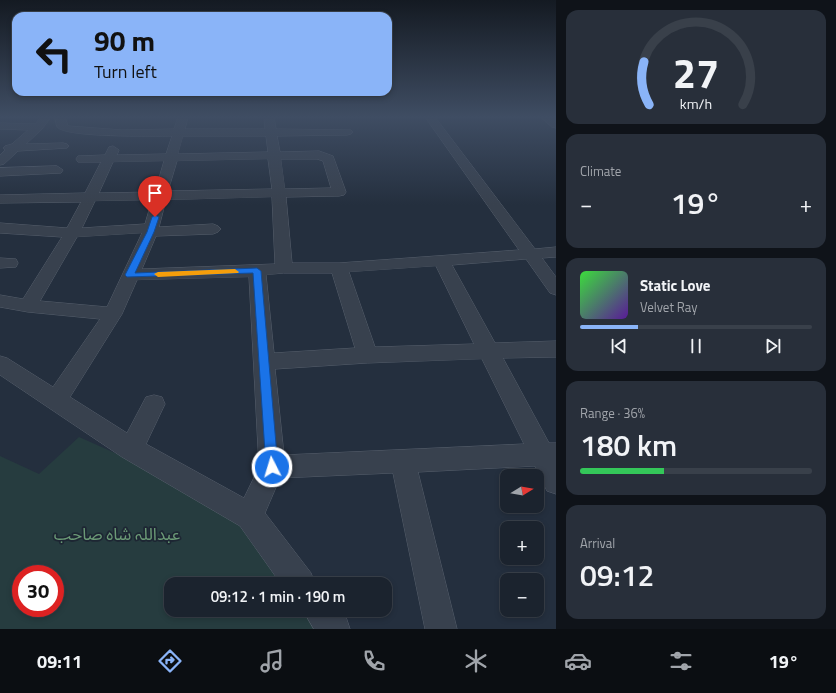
<!DOCTYPE html>
<html lang="en">
<head>
<meta charset="utf-8">
<style>
	:root { --surface:#1b232e; --page:#282f3a; --text:#f1f3f6; --muted:#a0a4aa; --line:#39404a; --accent:#8ab4f8 }
	body { margin:0; font-family:"Titillium Web","Noto Sans Arabic",sans-serif; background:var(--page); color:var(--text); height:100vh; display:flex; flex-direction:column; font-size:15px; white-space:nowrap }
	* { box-sizing:border-box; margin:0 }
	p { font-size:13px; color:var(--muted) }
	.icon { flex:none; width:22px; height:22px; fill:none; stroke:currentColor; stroke-width:2; stroke-linecap:round; stroke-linejoin:round }
	.map { position:relative; flex:1; overflow:hidden }
	.side { display:flex; flex-direction:column; gap:10px; padding:10px; background:#0f1319; width:280px }
	.side>* { flex:none }
	.guide { position:absolute; left:12px; top:12px; width:380px; height:84px; border-radius:12px; box-shadow:0 2px 6px #0003,0 0 0 1px var(--line); background:#8ab4f8; color:#111; overflow:hidden }
	.needle { width:26px; rotate:79deg }
	.fabs { position:absolute; left:500px; top:469px; display:grid; gap:8px }
	.fabs a { display:grid; place-items:center; width:44px; height:44px; border-radius:8px; background:var(--surface); box-shadow:0 2px 6px #0003,0 0 0 1px var(--line); font-size:20px }
	.speed { position:absolute; left:12px; top:565px; display:flex; gap:8px; font-size:20px; font-weight:700; text-align:center }
	.speed>* { display:grid; place-content:center; width:52px; height:52px; border-radius:50%; background:var(--surface); box-shadow:0 2px 6px #0003,0 0 0 1px var(--line); line-height:1 }
	.speed .limit { border:6px solid #d22; background:#fff; color:#111 }
	.pin { position:absolute; display:grid; place-items:center; width:34px; height:34px; color:#fff; margin:-41px -17px; border-radius:50% 50% 50% 0; rotate:-45deg; box-shadow:0 0 4px #0007 }
	.pin .icon { rotate:45deg }
	.me { position:absolute; width:44px; margin:-22px; rotate:355deg; stroke-linejoin:round; filter:drop-shadow(0 0 3px #0008) }
	.turn { display:flex; align-items:center; gap:14px; height:84px; padding:0 16px; font-size:18px }
	.turn .icon { width:52px; height:52px; stroke-width:2.5 }
	.turn b { display:block; font-size:28px; line-height:34px }
	.big { font-size:30px; font-weight:600; line-height:1.1 }
	.side .card { flex:1; display:flex; flex-direction:column; justify-content:center; gap:6px; min-width:0; padding:0 14px; border-radius:12px; background:var(--page) }
	.side .dial { align-items:center; gap:0 }
	.dial svg { height:104px; overflow:visible; fill:none; stroke:var(--line); stroke-width:7; stroke-linecap:round; text-anchor:middle }
	.dial text { fill:var(--text); stroke:none }
	.song { display:flex; align-items:center; gap:12px }
	.cover { width:48px; height:48px; border-radius:6px; background:linear-gradient(135deg,hsl(120 70% 55%),hsl(270 70% 35%)) }
	.played { height:4px; border-radius:2px; background:linear-gradient(90deg,var(--accent) 25%,var(--line) 25%) }
	.keys { display:flex; justify-content:space-around; direction:ltr }
	.heat { display:flex; justify-content:space-between; align-items:center; font-size:22px; direction:ltr }
	.charge { height:6px; border-radius:3px; background:linear-gradient(90deg,#34c759 36%,var(--line) 0) }
	.trip { position:absolute; left:164px; top:577px; width:228px; height:40px; border-radius:12px; background:var(--surface); box-shadow:0 2px 6px #0003,0 0 0 1px var(--line); font-weight:600; line-height:40px; text-align:center }
	.tabs { display:flex; height:64px; justify-content:space-around; align-items:center; background:#0b0e12; color:var(--muted) }
	.tabs .icon { width:28px; height:28px }
	.tabs .current { color:var(--accent) }
	.tabs b { font-size:18px; color:var(--text) }
	main { display:flex; flex:1; min-height:0 }
	.map>svg:first-child { display:block }
</style>
</head>
<body>
<main>
<div class="map">
<svg width="556" height="629" viewBox="0 0 556 629">
	<rect width="100%" height="100%" fill="#242f3e"/>
	<path fill="#263c3f" fill-rule="evenodd" d="M79,437L198,490L247,522L290,584H171V610H308L321,629H0V456L39,474ZM21,574H55V608H21Z"/>
	<g fill="none" stroke-linecap="round" stroke-linejoin="round">
		<g stroke="#565f6c" stroke-width="1">
			<path id="minor" d="M41,117H51L42,129L26,144L63,143L67,144L69,146L67,148L18,151L4,164L0,165V155L5,150L3,148L5,146L12,144L28,130L0,129V123L35,124Z
				M55,117H65L68,126L122,130L174,129L178,117H188L185,129H265L264,117H274L276,129L351,130L353,132L351,134L347,135L277,136L280,152L319,151L333,156L346,192L344,195L339,196L286,197L292,263H339L519,250L425,117H435L535,249L556,247V257L542,258L556,277V295L550,293L526,259L452,265L495,343L556,341V357L503,358L549,443H556V494L547,491L535,466L418,472L457,629H425L393,473L280,478L265,513L311,573L315,584H281L240,526L122,457L0,375V356L7,358L53,387L100,319L28,312L0,307V295L23,299L62,237L0,233V223L67,228L81,202L0,203V195L85,193L101,162H78L76,159L78,156L105,155L109,147L113,146L119,150L117,155L166,154L172,136C154,136 65,138 57,127ZM183,136H266L268,152L178,154ZM268,159L272,189L168,191L177,161ZM281,159H317L323,161L331,188L285,189ZM164,161L155,192L99,193L113,162ZM272,197L275,264L142,269L156,236L213,234L218,232L221,229L218,226L213,224L159,227L166,200ZM152,200L145,224L82,228L95,201ZM142,233L107,307L40,301L77,237ZM436,266L474,344L375,347L349,272ZM284,273H332L355,348L274,353L266,275ZM249,277L259,467L244,498L146,444L165,404L162,397L154,395L146,397L127,433L70,397L122,314L137,280ZM482,359L524,444L284,455L275,369L367,363Z
				M541,117H552L556,120V128L552,127Z
				M57,166L63,170L61,173L0,176V168Z
				M0,258L16,259L18,263L16,267L0,268Z
				M303,610H339L346,617L350,629H314Z"/>
		</g>
		<use href="#minor" fill="#38414e" fill-rule="evenodd"/>
	</g>
	<linearGradient id="sky" x2="0" y2="1"><stop stop-color="#141a22"/><stop offset="0.57" stop-color="#3f4d63"/><stop offset="1" stop-color="#3f4d63" stop-opacity="0"/></linearGradient>
	<rect width="556" height="205" fill="url(#sky)"/>
	<path fill="#1a73e8" stroke="#114b97" d="M155,215L159,217L154,232L135,273L257,268L261,271L278,467L276,471L272,472L268,471L266,467L253,273L127,277L125,275L147,232L152,217Z"/>
	<path fill="#f59e0b" d="M235,269L239,272L238,273L158,277L154,274L158,272Z"/>
	<g text-anchor="middle" stroke-width="3.5" stroke-linejoin="round" paint-order="stroke">
		<g font-size="17" fill="#6b9a76" stroke="#1d2633">
			<text x="117" y="540">عبداللہ شاہ صاحب</text>
		</g>
	</g>
</svg>
<div class="fabs">
<a><svg class="needle" viewBox="-14 -14 28 28"><path d="M0-13l5 13h-10z" fill="#e53935"/><path d="M0 13l5-13h-10z" fill="#a0a4aa"/></svg></a>
<a>+</a>
<a>−</a>
</div>
<div class="speed"><div class="limit">30</div></div>
<div class="pin" style="left:155px;top:217px;background:#d93025"><svg class="icon" aria-label="arrive" viewBox="0 0 24 24"><path d="M6 21V4h12l-3 4 3 4H6"/></svg></div>
<svg class="me" style="left:272px;top:467px" viewBox="-20 -20 40 40"><circle r="17" fill="#1a73e8" stroke="#fff" stroke-width="3"/><path d="M0-11L8 9 0 5-8 9z" fill="#fff"/></svg>
<div class="trip">09:12 · 1 min · 190 m</div>
<div class="guide">
<div class="turn"><svg class="icon" aria-label="left" viewBox="0 0 24 24"><path d="M17 20v-9H6M10 6l-5 5 5 5"/></svg><div><b>90 m</b>Turn left</div></div>
</div>
</div>
<section class="side">
<div class="card dial"><svg viewBox="0 0 100 80">
<path d="M14 69A42 42 0 1 1 86 69"/>
<path d="M14 69A42 42 0 0 1 10 36" stroke="#8ab4f8"/>
<text x="50" y="56" font-size="32" font-weight="700">27</text>
<text x="50" y="72" font-size="11">km/h</text>
</svg></div>
<div class="card"><p>Climate</p>
<div class="heat"><a>−</a><b class="big">19°</b><a>+</a></div>
</div>
<div class="card">
<div class="song"><i class="cover"></i><div><b>Static Love</b><p>Velvet Ray</p></div></div>
<div class="played"></div>
<div class="keys"><svg class="icon" aria-label="previous" viewBox="0 0 24 24"><path d="M18 5L8 12l10 7zM5 5v14"/></svg><svg class="icon" aria-label="pause" viewBox="0 0 24 24"><path d="M8 5v14M16 5v14"/></svg><svg class="icon" aria-label="next" viewBox="0 0 24 24"><path d="M6 5l10 7-10 7zM19 5v14"/></svg></div>
</div>
<div class="card"><p>Range · 36%</p><b class="big">180 km</b><div class="charge"></div></div>
<div class="card"><p>Arrival</p><b class="big">09:12</b></div>
</section>
</main>
<nav class="tabs">
<b>09:11</b>
<svg class="icon current" aria-label="directions" viewBox="0 0 24 24"><path d="M12 3l9 9-9 9-9-9zM9 14v-3h6M13 9l2 2-2 2"/></svg>
<svg class="icon" aria-label="music" viewBox="0 0 24 24"><path d="M9 18V5l10-2v13"/><circle cx="6" cy="18" r="3"/><circle cx="16" cy="16" r="3"/></svg>
<svg class="icon" aria-label="phone" viewBox="0 0 24 24"><path d="M5 4h4l2 5-3 2q2 4 5 5l2-3 5 2v4C11 20 4 13 5 4z"/></svg>
<svg class="icon" aria-label="climate" viewBox="0 0 24 24"><path d="M12 3v18M4 7l16 10M4 17L20 7"/></svg>
<svg class="icon" aria-label="car" viewBox="0 0 24 24"><path d="M5 17H2v-5l4-1 3-4h7l3 4 3 1v5h-3M9 17h6M6 11h13"/><circle cx="7" cy="17" r="2"/><circle cx="17" cy="17" r="2"/></svg>
<svg class="icon" aria-label="filters" viewBox="0 0 24 24"><path d="M4 7h16M4 17h16"/><circle cx="9" cy="7" r="2"/><circle cx="15" cy="17" r="2"/></svg>
<b>19°</b>
</nav>
</body>
</html>
